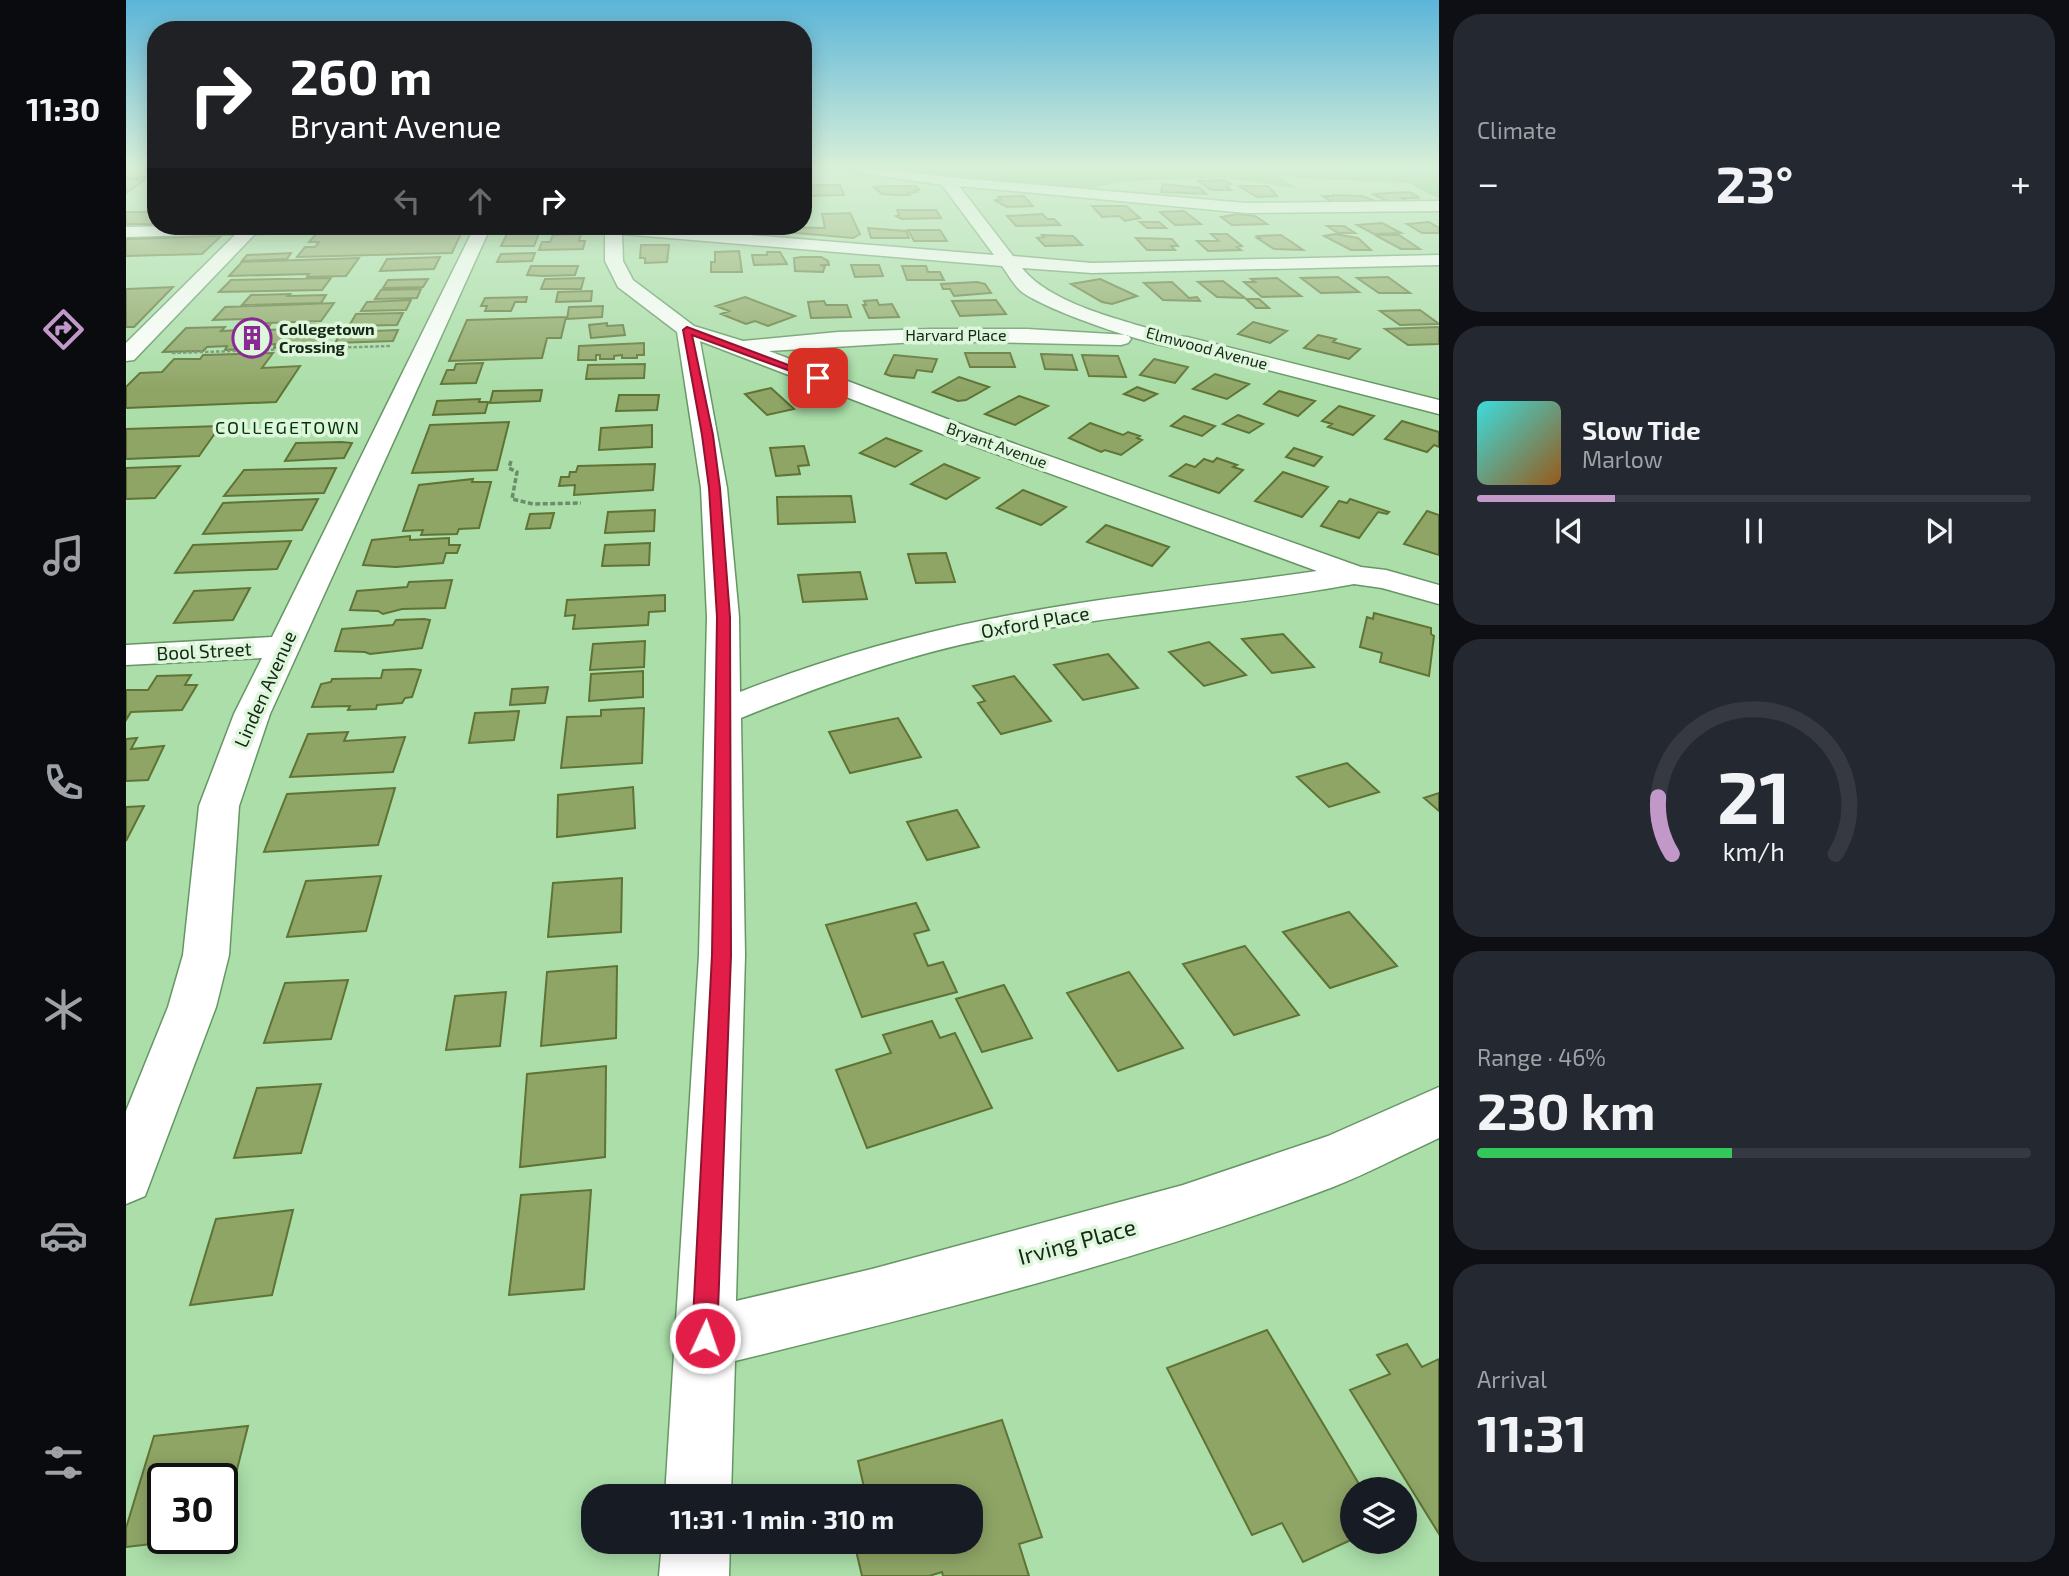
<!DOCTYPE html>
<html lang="en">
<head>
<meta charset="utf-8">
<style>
	:root { --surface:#171b24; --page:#242831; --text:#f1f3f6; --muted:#9ea1a6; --line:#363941; --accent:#c298c9 }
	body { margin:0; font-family:"Exo 2",sans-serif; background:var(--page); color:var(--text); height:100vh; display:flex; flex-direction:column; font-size:26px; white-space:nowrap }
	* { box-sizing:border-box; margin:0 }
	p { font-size:23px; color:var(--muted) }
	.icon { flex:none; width:38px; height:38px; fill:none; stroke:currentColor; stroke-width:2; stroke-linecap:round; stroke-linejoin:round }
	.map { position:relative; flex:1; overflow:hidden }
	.drawer { display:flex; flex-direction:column; gap:14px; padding:14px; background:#0d0f14; width:630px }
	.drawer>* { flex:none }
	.banner { position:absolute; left:21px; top:21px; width:665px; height:214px; border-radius:28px; box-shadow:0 4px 18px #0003; background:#202124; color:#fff; overflow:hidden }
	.fabs { position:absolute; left:1214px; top:1477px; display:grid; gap:14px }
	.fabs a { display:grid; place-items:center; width:77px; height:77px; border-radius:50%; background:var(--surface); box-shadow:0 4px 18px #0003; font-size:35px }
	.speed { position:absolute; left:21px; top:1463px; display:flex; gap:14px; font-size:35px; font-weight:700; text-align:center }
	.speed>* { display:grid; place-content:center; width:91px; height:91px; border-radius:50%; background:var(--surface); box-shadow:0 4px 18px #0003; line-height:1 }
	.speed .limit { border:4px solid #111; border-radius:10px; background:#fff; color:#111 }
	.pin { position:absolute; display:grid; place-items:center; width:60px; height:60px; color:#fff; margin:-30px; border-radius:14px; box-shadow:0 4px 10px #0006 }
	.me { position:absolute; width:77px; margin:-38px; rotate:3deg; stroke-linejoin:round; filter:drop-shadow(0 0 5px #0008) }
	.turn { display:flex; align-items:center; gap:24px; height:147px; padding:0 28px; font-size:32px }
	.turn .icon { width:91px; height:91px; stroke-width:2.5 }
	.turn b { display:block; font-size:49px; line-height:60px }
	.lanes { display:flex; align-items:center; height:66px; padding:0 28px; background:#0003; justify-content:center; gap:35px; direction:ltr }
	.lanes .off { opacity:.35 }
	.big { font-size:52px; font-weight:700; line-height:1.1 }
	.drawer .widget { flex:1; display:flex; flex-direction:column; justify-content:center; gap:10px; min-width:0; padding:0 24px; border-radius:28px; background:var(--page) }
	.drawer .dial { align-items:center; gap:0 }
	.dial svg { height:182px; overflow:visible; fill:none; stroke:var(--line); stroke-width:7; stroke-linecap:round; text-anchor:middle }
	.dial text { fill:var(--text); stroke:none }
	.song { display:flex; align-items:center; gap:21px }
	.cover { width:84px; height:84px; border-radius:10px; background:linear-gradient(135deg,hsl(180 70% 55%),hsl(30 70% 35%)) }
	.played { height:7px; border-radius:4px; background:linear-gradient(90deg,var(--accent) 25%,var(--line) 25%) }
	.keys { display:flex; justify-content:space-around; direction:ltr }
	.heat { display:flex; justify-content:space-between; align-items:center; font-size:38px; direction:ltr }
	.charge { height:10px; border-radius:5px; background:linear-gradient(90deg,#34c759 46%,var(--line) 0) }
	.trip { position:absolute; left:455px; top:1484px; width:402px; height:70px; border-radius:28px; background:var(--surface); box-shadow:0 4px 18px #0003; font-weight:700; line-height:70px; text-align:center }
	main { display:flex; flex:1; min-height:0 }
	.menu { display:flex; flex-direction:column; width:126px; justify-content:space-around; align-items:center; background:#090b0e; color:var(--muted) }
	.menu .icon { width:49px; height:49px }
	.menu .current { color:var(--accent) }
	.menu b { font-size:32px; color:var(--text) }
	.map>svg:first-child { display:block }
</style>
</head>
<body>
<main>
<nav class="menu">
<b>11:30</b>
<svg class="icon current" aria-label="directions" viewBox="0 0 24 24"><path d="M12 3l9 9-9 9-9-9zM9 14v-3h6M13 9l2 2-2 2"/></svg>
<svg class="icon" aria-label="music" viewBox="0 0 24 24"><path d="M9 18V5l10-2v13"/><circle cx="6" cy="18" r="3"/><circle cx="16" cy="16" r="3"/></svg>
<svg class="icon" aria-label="phone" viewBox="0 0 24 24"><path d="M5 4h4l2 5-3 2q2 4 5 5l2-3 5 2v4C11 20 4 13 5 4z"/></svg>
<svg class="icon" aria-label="climate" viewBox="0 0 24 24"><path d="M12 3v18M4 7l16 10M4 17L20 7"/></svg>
<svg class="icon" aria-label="car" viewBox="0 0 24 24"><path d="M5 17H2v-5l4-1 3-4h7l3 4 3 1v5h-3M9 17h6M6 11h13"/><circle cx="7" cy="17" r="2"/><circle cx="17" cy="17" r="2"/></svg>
<svg class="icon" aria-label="filters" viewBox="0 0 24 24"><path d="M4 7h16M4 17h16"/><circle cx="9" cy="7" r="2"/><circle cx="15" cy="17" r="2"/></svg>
</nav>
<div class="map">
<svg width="1313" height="1576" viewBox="0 0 1313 1576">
	<rect width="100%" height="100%" fill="#abdea9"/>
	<path fill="#65b265" d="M769,169H1313V199L1282,183L1173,178L1149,174L1170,188L1100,178L1000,181L961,189Z"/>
	<path fill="#27b7c3" d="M1165,169L1313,170V176L1202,173Z"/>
	<path fill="#8fa566" stroke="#5f7335" stroke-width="2" d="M0,169H30V177L0,178Z
		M20,179L0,193V180Z
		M1098,180L1105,184L1100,186L1105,190H1085L1072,181Z
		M1037,184L1074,188L1080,194L1035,192Z
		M688,185H714L718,195L677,196V187Z
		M764,186H790L793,190H789L791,192L782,193L784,195H770L756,194L748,187Z
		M1113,186H1142L1151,196L1131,197Z
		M1283,192L1294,198H1276L1283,202H1264L1246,194Z
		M1206,195L1236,196L1252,202L1207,203L1197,196H1208Z
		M898,196L907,206L881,207L868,200H875L872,197Z
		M966,206H1000L1014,218L999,221L993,216L976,217Z
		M771,210H810L815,218L776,219L770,216L773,215Z
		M1058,211L1075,224L1049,225L1034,212Z
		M0,212H30V224H0Z
		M724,213L734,234L727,238L649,231L647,227L699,228L696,214Z
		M917,214L921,219H928L934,225L890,226L881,216Z
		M1112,214L1129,216L1141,224L1106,225L1095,217Z
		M1014,222H1033L1040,228H1021Z
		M1303,222L1313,228V233H1296L1281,224Z
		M1256,223L1275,233L1248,234L1231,225Z
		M1201,226H1218L1229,233H1212Z
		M742,228L780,231L783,238H745Z
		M337,229L326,253L171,257L179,247H189L193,242H183L191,233Z
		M782,230H814L821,241H788Z
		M413,233L408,246H375L381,234Z
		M455,234L453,241H459L457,249L413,250L416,242H424L427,235Z
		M1085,234H1101L1116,246L1111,247L1115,250L1082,251L1071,241H1093Z
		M1209,234L1232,238L1245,250H1225L1198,236Z
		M916,235L947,236L956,245L919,246L911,238L918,237Z
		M1155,235L1164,241L1177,250L1148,249L1131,238H1134L1131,236Z
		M1249,235H1273L1294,249H1275Z
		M95,236L76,254L0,256V239Z
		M1010,238L1046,239L1052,246H1045L1049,250H1021Z
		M515,245H543L541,262L519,263V258H514Z
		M613,251L616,272H585V262H589V252Z
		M641,252H654L661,264L628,265L626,255H641Z
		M165,253L161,259L116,261L121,255Z
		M409,253L406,261L371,262L375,254Z
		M314,257L308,269L254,271L261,259Z
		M676,257H695L702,261L703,265H694L699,266L697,272L669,271L668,258Z
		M233,258L220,276L181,277L183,274L103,276L116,262Z
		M725,265H753L757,276L729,277Z
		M405,266H452L449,275L417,276L401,275Z
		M776,266H800L802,272H814L818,280H781Z
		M1212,277L1233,292L1195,293L1175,278Z
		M1262,277L1284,293H1253L1231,278Z
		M205,278L196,290L93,292L105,280Z
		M458,278L455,289H415L419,279Z
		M1151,278L1175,296L1136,297L1118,282H1129L1125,279Z
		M302,279L297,287L257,288L262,280Z
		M974,279L1011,296L986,304L976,302L945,284Z
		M1097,281L1119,298L1091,297L1072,282Z
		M851,282L859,284L865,293L828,296L824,289H817L815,284Z
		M1046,282L1063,298L1071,297L1074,301L1037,300L1018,283Z
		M47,287L8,327H0V289Z
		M295,289L291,298L249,299L255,290Z
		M466,291L465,301L430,302L432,292Z
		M164,294L162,296L200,295L195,303L116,305L125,295Z
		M401,297L400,302H389L385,311H359L361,306H355L359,298Z
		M619,297L669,316L642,326L629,321L620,324L595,314L603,311L590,306Z
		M1120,299H1133L1143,308H1130Z
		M285,300L280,310L235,311L241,302Z
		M751,300L753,305L766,304L773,317L743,318L737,305H740L738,301Z
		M870,300L880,314L834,316L826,301Z
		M698,301L700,305H721L725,317L685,318L682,302Z
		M208,303L195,321L114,324L118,319L87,320L99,307Z
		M477,306L476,317L441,319L443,307Z
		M1294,310L1313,324L1274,325L1254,311Z
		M277,313L271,325L223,326L230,314Z
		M440,317L435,338H421L416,358L323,361L341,320Z
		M1127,322L1161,331L1144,343L1112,334Z
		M481,323V326L497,325L499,335L465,338L463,325Z
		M188,324L185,328L208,327L194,347L148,348L149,344L128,345L124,349L99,350L101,346L81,347L77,351L37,352L60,328L99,327L95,331L115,330L122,326L144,325L141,330L160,329L167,325Z
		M1313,327V344L1282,345L1259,329Z
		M272,330L267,341L209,343L216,332Z
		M1192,335L1210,339L1207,342L1234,349L1223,359L1178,348Z
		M518,343V355H511V358H496V355L488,356V359H474V355H470V360H452L453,346Z
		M147,353L136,368L174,366L150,402L0,408V387L14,373L36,372L48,359H74L77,355Z
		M839,353H884L889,367H844Z
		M915,354L946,355L951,370L919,369Z
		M768,355L811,359L806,372L791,370L788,378L765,376L759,374Z
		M956,355L992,356L1000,377L963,376Z
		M1028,359L1062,367L1049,383L1014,375Z
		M357,363L350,383L315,384L321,370H328L330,364Z
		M519,364L518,378L460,379L462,365Z
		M1089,374L1123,384L1101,399L1067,389Z
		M833,377L863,387L840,400L832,401L807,392Z
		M1011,387L1031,394L1018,401L998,394Z
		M645,388L668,409L641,415L619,394Z
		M416,390L414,401L364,403L367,391Z
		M1153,391L1189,401L1172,416L1138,404Z
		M493,395H533L531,410L490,411Z
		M893,396L922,406L889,425L859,414Z
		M354,399L353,402H362L359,413L307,415L311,401Z
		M1213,406L1248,416L1227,435L1202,427L1206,424L1196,421Z
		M1112,415L1137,424L1123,433L1097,424Z
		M1058,416L1089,426L1076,436L1045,426Z
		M1276,421L1313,432V447L1308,445L1301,452L1259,439Z
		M383,422L371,470L286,473L304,425Z
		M964,423L997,435L1002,432L1014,436L1011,438L1016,440L995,455L979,450L975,452L943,438Z
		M526,425V447L473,450L475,428Z
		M94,426L73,456L0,459V429Z
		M760,438L795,451L769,467L734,453Z
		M170,443L216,442L226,443L218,458L159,461Z
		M678,446L683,465L672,466L674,474L650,476L644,448Z
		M1168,448L1196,457L1188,466L1160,457Z
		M1091,458L1111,465L1107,467L1117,470L1093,493L1044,476L1060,464L1069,467L1078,459L1087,462Z
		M529,464L527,490L448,495L449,485L433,486L435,477H443L444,472H450L452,466Z
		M818,464L853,478L820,499L785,484Z
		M54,466L29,498L0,499V468Z
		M210,468L198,493L98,496L118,470Z
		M1157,472L1202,487L1176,517L1129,501Z
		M347,479L346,482H365L353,528L333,529L331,534L295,535L297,530L277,531L293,485Z
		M897,490L940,507L915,525L871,508Z
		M725,496L729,522L652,524L651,497Z
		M192,499L176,530L77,534L97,503Z
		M1224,499L1263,512L1261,514L1252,512L1233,538L1195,526L1213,501L1221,503Z
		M529,510L528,531L479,533L482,512Z
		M1301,511L1313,515V555L1278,544Z
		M428,513L424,528L400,529L404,514Z
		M980,525L1043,547L1026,566L961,542Z
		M284,536V540L323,538V545H334L331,553H320L317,563L270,567L237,565L246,540Z
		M165,541L151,569L49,573L67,545Z
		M524,543L523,565L476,566L479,545Z
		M820,553L829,582L790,583L782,554Z
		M734,572L741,599L677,602L672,575Z
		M326,580L319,608L276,609L257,614L252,611L224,610L231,591L281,587L283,582Z
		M124,588L107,620L48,623L68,591Z
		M539,595V611L523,612L522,625L447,629L449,615L439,616L441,600Z
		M1248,613L1305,628V634L1308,636L1303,676L1254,662L1256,653L1234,647L1241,617L1247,619Z
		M298,619L304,620L296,648L244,654L239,652L209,651L216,629L267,625L270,620Z
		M1157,634L1188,667L1146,673L1116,639Z
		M519,641L518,667L464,670L467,644Z
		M1083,642L1120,675L1078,686L1043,652Z
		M982,654L1012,688L957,700L928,665Z
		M287,669L295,670L286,697L279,698L276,703L251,705L250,709L222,710L224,706L186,707L195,684L205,682L206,679L255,678L257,670Z
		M517,671V697L463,701L465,674Z
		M65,675L59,685H71L56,710L5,712L0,720V690H22L31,676Z
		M888,676L925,721L875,734L852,703L859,701L847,686Z
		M422,687L419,703L384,705L386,689Z
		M518,708L516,763L435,768L441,717L475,716V710Z
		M393,711L388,740L343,743L349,713Z
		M772,718L795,757L724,773L703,732Z
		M222,732L218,741L279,737L267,772L164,777L182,734Z
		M11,738L5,749L38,746L22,780L0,781V739Z
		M1221,763L1253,792L1203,807L1171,777Z
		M507,787L509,828L431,837L432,795Z
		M269,788L252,845L138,852L161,794Z
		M1313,793V811L1298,798Z
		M18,806L0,841V807Z
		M831,810L853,847L801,860L781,822Z
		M255,876L240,931L161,937L180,881Z
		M496,878L495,932L422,937L427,883Z
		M790,903L803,930L788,934L802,966L817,962L831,992L736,1017L700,925Z
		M1223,912L1271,966L1204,988L1157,932Z
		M1119,946L1173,1015L1108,1035L1057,964Z
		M491,966L490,1038L415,1046L421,972Z
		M1003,972L1057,1048L992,1071L941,993Z
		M222,980L205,1039L138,1043L159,983Z
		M878,985L906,1038L856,1052L830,999Z
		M380,992L374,1046L320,1050L329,996Z
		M806,1021L814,1038L829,1033L866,1108L741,1148L710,1070L765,1053L757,1035Z
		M480,1066L479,1157L394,1167L401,1074Z
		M195,1084L175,1153L108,1158L131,1088Z
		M465,1190L458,1289L383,1295L395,1195Z
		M167,1210L146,1295L64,1305L90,1219Z
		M1141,1330L1236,1489H1227V1539L1177,1562L1156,1523L1126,1535L1041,1368Z
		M1281,1344L1296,1367L1313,1359V1534L1224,1390L1264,1374L1251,1355Z
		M876,1420L916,1537L893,1544L903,1576H817L816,1572L803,1576H736L728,1542H845V1496H740L732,1461Z
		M122,1426L96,1529V1479H37V1538H77L0,1547V1528L28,1436Z"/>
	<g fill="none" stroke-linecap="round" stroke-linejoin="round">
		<g stroke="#659664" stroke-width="3">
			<path id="minor" d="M728,169H763L821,177L1120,203L1313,201V211L1120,213L833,186L887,256L966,263L1313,255V265L966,273L896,268C926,306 1002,321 1048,336L1061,337L1313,400V414L1061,349C1026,347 924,312 896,292C888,286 882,274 876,266L496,234L497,261L507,280L568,326L617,341L712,332L806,329H901L1002,335L1005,339L1002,343L995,345L806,341L643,351L850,430L1235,567L1260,570L1313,585V604L1256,588L1228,584C1108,606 986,614 866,638C779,655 697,685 615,718L619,955L610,1301L746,1269L1057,1185L1202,1136L1313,1087V1138C1278,1154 1243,1173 1207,1187C1013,1261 810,1312 609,1361L605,1496H539L573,955L581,617L575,488L551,332L492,287L479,261V233L456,231L448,226H513L868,255L816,185L735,173ZM574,341L832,440L1191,571C1082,587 972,597 864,619C779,636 696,660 614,692L613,617L601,488Z
				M49,226H237L229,231L129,234L8,360L0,361V343L110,234L0,237V227Z
				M349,226H365L144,714L113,806L103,955L90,1007L19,1196L0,1204V1111L42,1007L57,955L73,806L108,714L136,658L0,665V645L146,637Z
				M536,1542H604L603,1576H533Z"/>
		</g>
		<path stroke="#6a8f68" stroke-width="2.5" stroke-dasharray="3.5 2" stroke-linecap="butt" d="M46,353L264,346"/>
		<path stroke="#6a8f68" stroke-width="3.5" stroke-dasharray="5 2.5" stroke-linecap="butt" d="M385,461L383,468L391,472L386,499L407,504L455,503"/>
		<use href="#minor" fill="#fff" fill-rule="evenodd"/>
	</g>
	<linearGradient id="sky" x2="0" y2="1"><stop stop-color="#5bb5d9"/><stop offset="0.43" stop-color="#d9f0d8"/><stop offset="1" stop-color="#d9f0d8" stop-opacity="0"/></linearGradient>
	<rect width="1313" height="389" fill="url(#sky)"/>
	<path fill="#e11d48" stroke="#92132f" stroke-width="2" d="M561,327L697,378L689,380L566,335L587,435L594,488L604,617L605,955L591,1338L587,1347L579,1350L570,1347L566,1338L586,955L591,617L583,488L576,435L557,330Z"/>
	<defs>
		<g id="building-ring" transform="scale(2.0125)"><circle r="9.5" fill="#def7dc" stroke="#892993" stroke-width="1.5"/><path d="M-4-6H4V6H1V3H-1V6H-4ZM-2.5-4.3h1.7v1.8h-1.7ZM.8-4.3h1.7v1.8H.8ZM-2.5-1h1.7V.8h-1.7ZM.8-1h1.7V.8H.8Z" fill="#892993"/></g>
	</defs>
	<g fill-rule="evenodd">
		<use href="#building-ring" x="126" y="338"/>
	</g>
	<g text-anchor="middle" stroke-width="7" stroke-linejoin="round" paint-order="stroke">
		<g font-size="16" font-weight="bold" fill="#142814" stroke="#def7dc" text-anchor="start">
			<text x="153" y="335">Collegetown<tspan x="153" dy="18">Crossing</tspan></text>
		</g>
		<g font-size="16" fill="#142814" stroke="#def7dc">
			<text x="830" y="341">Harvard Place</text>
			<text transform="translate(1081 348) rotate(15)" y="6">Elmwood Avenue</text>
			<text transform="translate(871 445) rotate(20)" y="6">Bryant Avenue</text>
		</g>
		<g font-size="18" letter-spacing="2" fill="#023507" stroke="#def7dc">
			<text x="162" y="434">COLLEGETOWN</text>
		</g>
		<g font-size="19" fill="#142814" stroke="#def7dc">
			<text transform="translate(909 622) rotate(-10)" y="7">Oxford Place</text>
			<text transform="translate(78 651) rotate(-3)" y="7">Bool Street</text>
			<text transform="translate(139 689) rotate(-66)" y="7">Linden Avenue</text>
		</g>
		<g font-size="23" fill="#142814" stroke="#def7dc">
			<text transform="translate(951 1242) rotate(-15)" y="8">Irving Place</text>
		</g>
	</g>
</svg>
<div class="fabs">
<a><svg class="icon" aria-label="layers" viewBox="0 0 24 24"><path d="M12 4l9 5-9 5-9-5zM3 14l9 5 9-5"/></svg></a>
</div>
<div class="speed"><div class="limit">30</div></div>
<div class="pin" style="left:692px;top:378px;background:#d93025"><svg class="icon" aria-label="arrive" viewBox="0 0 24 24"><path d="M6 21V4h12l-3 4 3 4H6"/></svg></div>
<svg class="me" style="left:579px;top:1338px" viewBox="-20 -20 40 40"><circle r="17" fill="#e11d48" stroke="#fff" stroke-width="3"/><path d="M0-11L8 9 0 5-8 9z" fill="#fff"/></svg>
<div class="trip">11:31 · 1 min · 310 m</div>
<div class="banner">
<div class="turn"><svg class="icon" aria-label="right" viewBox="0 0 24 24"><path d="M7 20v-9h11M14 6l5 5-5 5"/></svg><div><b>260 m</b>Bryant Avenue</div></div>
<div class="lanes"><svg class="icon off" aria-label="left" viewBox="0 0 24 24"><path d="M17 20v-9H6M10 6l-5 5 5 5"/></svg><svg class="icon off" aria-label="ahead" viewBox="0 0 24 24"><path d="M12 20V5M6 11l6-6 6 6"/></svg><svg class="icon" aria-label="right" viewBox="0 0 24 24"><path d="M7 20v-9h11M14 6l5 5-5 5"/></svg></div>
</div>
</div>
<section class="drawer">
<div class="widget"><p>Climate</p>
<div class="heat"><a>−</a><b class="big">23°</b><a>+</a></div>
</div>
<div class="widget">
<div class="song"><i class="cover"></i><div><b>Slow Tide</b><p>Marlow</p></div></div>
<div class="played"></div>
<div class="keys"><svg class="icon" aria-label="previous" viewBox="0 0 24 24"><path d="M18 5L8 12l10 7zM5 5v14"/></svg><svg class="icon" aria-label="pause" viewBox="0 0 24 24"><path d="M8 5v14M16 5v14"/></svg><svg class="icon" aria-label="next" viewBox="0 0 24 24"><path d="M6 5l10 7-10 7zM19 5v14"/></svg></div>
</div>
<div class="widget dial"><svg viewBox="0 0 100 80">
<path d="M14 69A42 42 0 1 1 86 69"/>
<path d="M14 69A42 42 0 0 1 8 44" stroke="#c298c9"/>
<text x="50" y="56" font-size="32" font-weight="700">21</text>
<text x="50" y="72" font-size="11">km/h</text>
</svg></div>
<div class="widget"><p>Range · 46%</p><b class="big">230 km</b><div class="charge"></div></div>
<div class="widget"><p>Arrival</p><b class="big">11:31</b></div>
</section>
</main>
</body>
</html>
